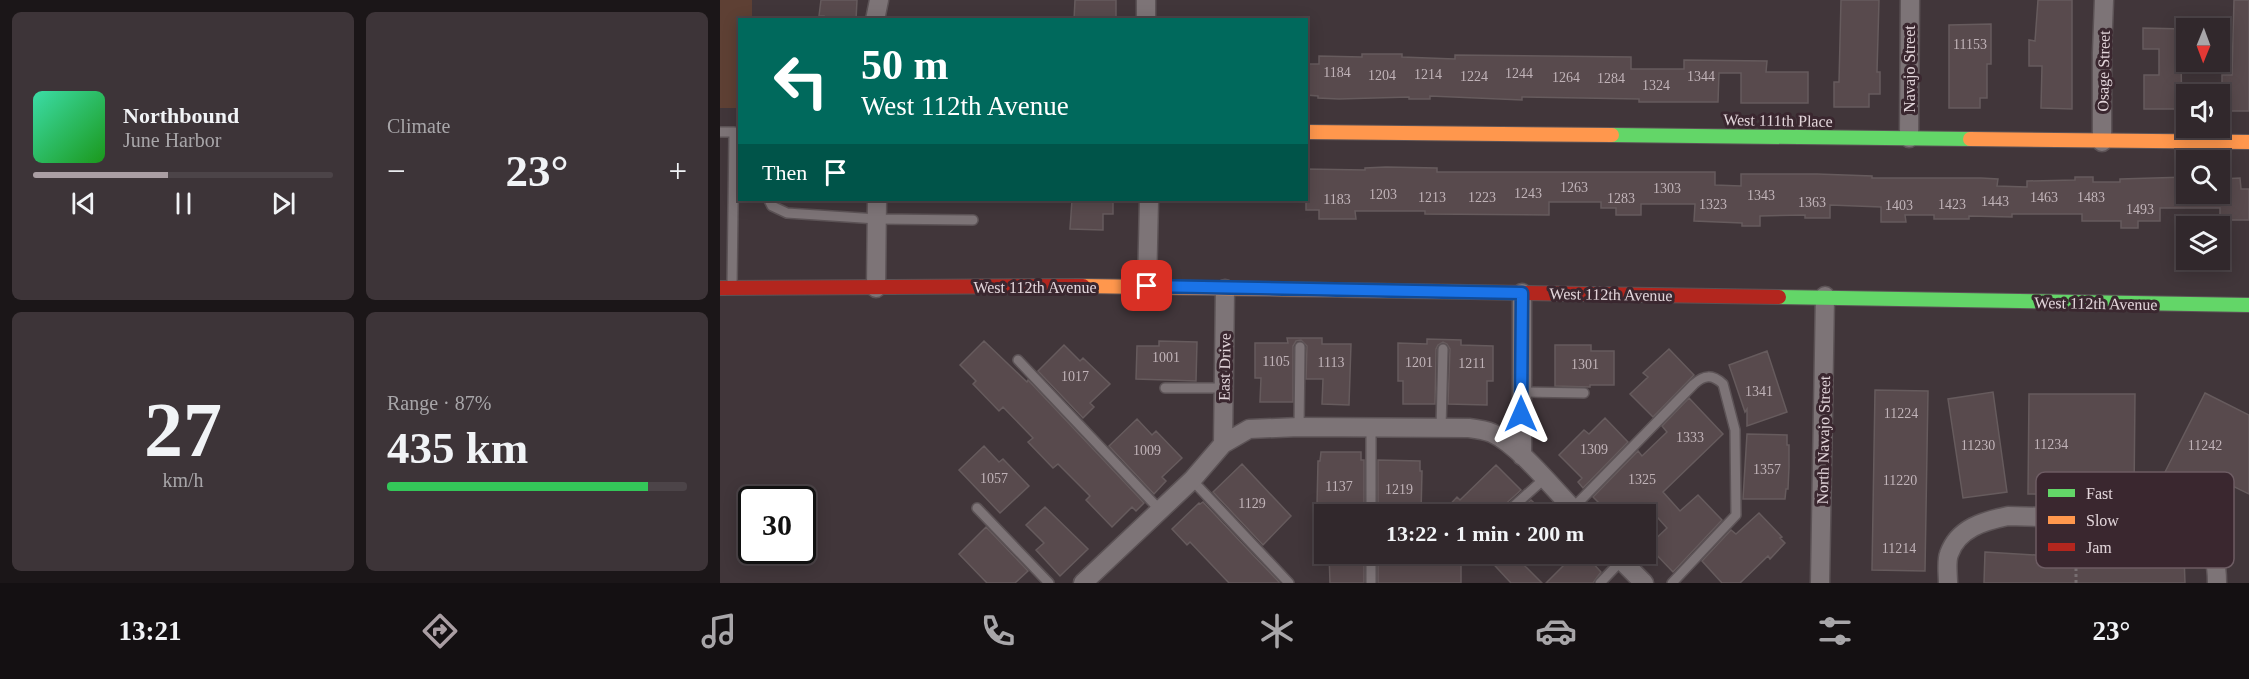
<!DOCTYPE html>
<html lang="en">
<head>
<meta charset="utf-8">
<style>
	:root { --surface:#31282c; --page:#3d3438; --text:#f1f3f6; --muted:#a8a6a9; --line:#4c4448; --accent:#aa9ea3 }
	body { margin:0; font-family:Georgia,serif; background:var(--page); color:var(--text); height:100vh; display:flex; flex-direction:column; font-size:22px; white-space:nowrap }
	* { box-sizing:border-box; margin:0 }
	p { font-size:20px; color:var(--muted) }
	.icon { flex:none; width:33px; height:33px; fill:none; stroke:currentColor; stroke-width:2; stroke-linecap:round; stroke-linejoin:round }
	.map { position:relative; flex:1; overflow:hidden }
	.sheet { display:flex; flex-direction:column; gap:12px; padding:12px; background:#1b1618; width:720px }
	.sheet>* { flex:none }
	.banner { position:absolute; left:18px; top:18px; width:570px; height:183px; border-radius:0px; box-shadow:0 3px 15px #0003,0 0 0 2px var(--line); background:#00695c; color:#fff; overflow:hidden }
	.needle { width:39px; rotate:181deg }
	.buttons { position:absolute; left:1456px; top:18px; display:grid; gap:12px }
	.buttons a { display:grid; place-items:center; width:54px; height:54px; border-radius:0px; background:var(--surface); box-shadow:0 3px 15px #0003,0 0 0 2px var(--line); font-size:30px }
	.speed { position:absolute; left:18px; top:486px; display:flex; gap:12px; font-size:30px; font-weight:700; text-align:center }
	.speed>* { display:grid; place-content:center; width:78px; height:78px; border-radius:50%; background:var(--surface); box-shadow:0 3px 15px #0003,0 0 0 2px var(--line); line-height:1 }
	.speed .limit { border:3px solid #111; border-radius:9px; background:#fff; color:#111 }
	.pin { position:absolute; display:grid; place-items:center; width:51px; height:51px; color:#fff; margin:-26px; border-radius:12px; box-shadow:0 3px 9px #0006 }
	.me { position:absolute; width:66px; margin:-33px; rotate:0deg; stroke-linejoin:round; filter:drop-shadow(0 0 4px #0008) }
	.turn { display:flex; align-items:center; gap:21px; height:126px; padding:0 24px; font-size:27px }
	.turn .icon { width:78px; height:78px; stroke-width:2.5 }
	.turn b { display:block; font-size:42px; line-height:51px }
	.then { display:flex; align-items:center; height:57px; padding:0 24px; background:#0003; gap:12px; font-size:22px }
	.big { font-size:45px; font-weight:700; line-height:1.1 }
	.sheet .tile { flex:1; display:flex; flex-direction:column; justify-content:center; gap:9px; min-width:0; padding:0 21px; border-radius:9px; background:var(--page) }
	.sheet .dial { align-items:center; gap:0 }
	.dial b { font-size:78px; line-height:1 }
	.song { display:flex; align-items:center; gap:18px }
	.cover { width:72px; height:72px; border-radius:9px; background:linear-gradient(135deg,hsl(160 70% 55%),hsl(120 70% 35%)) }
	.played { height:6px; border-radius:3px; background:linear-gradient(90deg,var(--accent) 45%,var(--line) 45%) }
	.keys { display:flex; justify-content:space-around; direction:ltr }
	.heat { display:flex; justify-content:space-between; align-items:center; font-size:33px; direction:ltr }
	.charge { height:9px; border-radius:4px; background:linear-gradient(90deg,#34c759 87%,var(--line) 0) }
	.sheet .tiles { flex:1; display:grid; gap:12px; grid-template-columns:repeat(2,1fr) }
	.trip { position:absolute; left:594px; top:504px; width:342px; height:60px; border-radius:0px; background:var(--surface); box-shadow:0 3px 15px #0003,0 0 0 2px var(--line); font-weight:700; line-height:60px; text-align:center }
	.dock { display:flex; height:96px; justify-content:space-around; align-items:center; background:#141012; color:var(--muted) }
	.dock .icon { width:42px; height:42px }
	.dock .active { color:var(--accent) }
	.dock b { font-size:27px; color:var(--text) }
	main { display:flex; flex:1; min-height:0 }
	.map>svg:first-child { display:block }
</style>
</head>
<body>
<main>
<section class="sheet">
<div class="tiles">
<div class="tile">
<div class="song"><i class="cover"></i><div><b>Northbound</b><p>June Harbor</p></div></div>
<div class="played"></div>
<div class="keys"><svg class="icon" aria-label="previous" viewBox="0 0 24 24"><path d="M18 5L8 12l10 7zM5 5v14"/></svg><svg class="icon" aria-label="pause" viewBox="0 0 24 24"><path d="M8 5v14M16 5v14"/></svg><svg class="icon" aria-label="next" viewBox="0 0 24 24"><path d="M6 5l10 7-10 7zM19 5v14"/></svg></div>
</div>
<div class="tile"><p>Climate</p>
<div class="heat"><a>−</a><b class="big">23°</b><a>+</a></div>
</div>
<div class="tile dial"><b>27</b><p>km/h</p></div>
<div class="tile"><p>Range · 87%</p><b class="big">435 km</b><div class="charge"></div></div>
</div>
</section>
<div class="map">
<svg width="1529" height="583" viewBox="0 0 1529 583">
	<rect width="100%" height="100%" fill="#41363a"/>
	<path fill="#5e4034" d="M0,0H32V19L20,20L19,108H0Z"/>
	<path fill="#584a4d" stroke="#665b5d" stroke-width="1.5" d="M101,0H137L136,20H104V16H99Z
		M355,0H396V20H354Z
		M1121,0H1159L1157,72H1160V94H1149V107H1114V82H1119Z
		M1318,0H1352V109L1321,108L1322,66H1309V40L1315,41Z
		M1514,0H1529V111H1502V75H1512Z
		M1271,24V64H1267V98H1260V108H1229V25Z
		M1423,28L1465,29V65H1461L1462,109H1424V75H1439V49H1423Z
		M642,54H682V57L735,59V55L911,57V69H964V60L1047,61L1046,72H1088V103H1021V73H999L998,102H919V99L802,97V100L710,96V99H689V97L619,99L598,98V96L586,95V64H599V56L642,57Z
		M666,167L717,168V172H995V185L1021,186V174H1097L1152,176V178H1261L1278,179L1277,186L1307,187V181L1355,180V177H1373V182H1400V179L1467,177V194H1500V179L1520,178L1521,189H1529V220H1500V208H1440V221H1418V228H1401V221H1362V214H1292V217L1249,216V219H1214V215H1185L1186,222H1161V207L1110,205V218H1085V215L1040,216V226H1022V223L974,221L975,204H921V215H896V208H881V202H829V215L705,214V211H635L636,219H599V210H586V169L645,170V168Z
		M352,200H393V214H383V230L350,229Z
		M567,338H602V344H631L629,405L602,404L603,379H586L587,346L581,340L576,341L573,346V402H540L541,378H535V343H568Z
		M707,339L741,340V345L773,346V381H767V405L728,404L730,349L727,344L723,342L718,345L716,349L715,404H683V381H678V343L707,344Z
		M264,341L307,382L308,380L424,503L416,511L412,507L392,527L366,500L370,496L338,464L333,468L308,442L313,438L283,407L279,411L253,384L256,381L240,365Z
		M439,341L477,342L476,381L416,379L417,346H439Z
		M344,345L360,361L363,358L390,384L370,403L374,407L363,418L318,371Z
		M835,345H871V351H894V385H870V387L835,386Z
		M949,349L974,375L933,417L910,394L928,377L923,373Z
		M1047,351L1067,412L1027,426V409L1025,412L1009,365Z
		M1155,390L1208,391L1205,571L1152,570Z
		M1273,392L1287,492L1243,498L1228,399Z
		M1485,393L1529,415V494L1494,477L1480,503L1444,486L1448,478L1443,476Z
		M1309,394H1415L1414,496L1308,494Z
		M969,398L1003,434L943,492L960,511L978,495L1002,520L953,572L928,546L947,528L929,508L923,514H890L873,497L918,451L922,456L947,432L942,426Z
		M885,418L908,442L863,488L858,482L862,478L839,455L864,430L869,434Z
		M417,419L432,435L436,431L462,458L442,477L446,481L434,494L389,446Z
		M1027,434L1067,435V445H1069V467L1068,489H1066L1065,499H1023Z
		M264,446L279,462L283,459L309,486L280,513L239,470Z
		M601,452H641V460H644V514H600V504L597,505L598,461H600Z
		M658,460L700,461V471H702L701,514H658Z
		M522,464L571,516L543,545L493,492Z
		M776,465L801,490L780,509L778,514H721L737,497L740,500Z
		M811,500L826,514H795Z
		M483,502L533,555L560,583H509L470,542L467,545L452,529L479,503L480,504Z
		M325,507L368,549L340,576L316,550L324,543L306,525Z
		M1039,513L1062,537L1060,538L1065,543L1050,559L1048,556L1020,583H1002L982,561L1011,530L1016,534Z
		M266,527L308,571L295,583H267L239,554Z
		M1265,552L1348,557V559L1464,555L1465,583H1264Z
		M609,554H644V583H610Z
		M764,554H817L805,566L822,583H791Z
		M855,554H876L870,560L881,572L873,583H826Z
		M685,555L722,556V559H741V583H658V558H685Z"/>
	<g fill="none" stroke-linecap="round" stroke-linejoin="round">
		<g stroke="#5c5356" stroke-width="12">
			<path id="lane" d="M0,132H14L12,286
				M49,200L52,206L67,213L157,219L253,220
				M298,360L439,509
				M445,388H503
				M801,392L864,393
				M579,427L580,347
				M651,427V514
				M721,428L723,349
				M472,480L569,583
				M257,508L329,583
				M852,509L974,384C984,375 992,374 1003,384L1015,430L1016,515L952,583
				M785,514L824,479
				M651,583V554
				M880,583L902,560"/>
		</g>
		<g stroke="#5c5356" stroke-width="21">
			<path id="street" d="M155,20L159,0
				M426,20V0
				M1189,138L1190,0
				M1382,142V53L1384,0
				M427,286L429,200
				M156,288L157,200
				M503,444L505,289
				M802,456V293
				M895,554L924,583
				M363,583L472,480L503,444L529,429L579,427L749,428C757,429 765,430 772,433C800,446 836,492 858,514
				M1100,583L1105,296
				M1228,583C1228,574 1226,562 1229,554C1238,528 1264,521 1288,516L1442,520C1482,525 1497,542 1497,583"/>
		</g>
		<g stroke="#5c5356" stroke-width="16">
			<path id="fast" d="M892,135L1250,139
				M1059,297L1529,305"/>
		</g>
		<g stroke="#5c5356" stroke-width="16">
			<path id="slow" d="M586,132L892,135
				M1250,139L1529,142
				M363,286L749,292"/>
		</g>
		<g stroke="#5c5356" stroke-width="16">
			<path id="jam" d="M0,288L363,286
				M749,292L1059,297"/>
		</g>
		<path stroke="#776e71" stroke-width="3" stroke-dasharray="3 3" stroke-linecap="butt" d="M1356,583V548"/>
		<use href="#lane" stroke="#7d7477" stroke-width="9"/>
		<use href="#street" stroke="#7d7477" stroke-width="18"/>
		<use href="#fast" stroke="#63d668" stroke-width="14"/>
		<use href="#slow" stroke="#ff974d" stroke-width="14"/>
		<use href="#jam" stroke="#b3261e" stroke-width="14"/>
	</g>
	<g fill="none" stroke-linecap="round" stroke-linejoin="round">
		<g stroke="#114b97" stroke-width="15">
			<path id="route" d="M427,286L802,293L801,414"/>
		</g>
		<use href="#route" stroke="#1a73e8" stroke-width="10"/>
	</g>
	<g text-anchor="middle" stroke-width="6" stroke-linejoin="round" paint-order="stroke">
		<g font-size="14" fill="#c0b3b8">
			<text x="1250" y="49">11153</text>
			<text x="617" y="77">1184</text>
			<text x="799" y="78">1244</text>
			<text x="708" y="79">1214</text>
			<text x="662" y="80">1204</text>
			<text x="754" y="81">1224</text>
			<text x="981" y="81">1344</text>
			<text x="846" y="82">1264</text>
			<text x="891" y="83">1284</text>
			<text x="936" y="90">1324</text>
			<text x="854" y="192">1263</text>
			<text x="947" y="193">1303</text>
			<text x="808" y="198">1243</text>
			<text x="663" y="199">1203</text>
			<text x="1041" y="200">1343</text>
			<text x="712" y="202">1213</text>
			<text x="762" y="202">1223</text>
			<text x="1324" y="202">1463</text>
			<text x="1371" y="202">1483</text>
			<text x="901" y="203">1283</text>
			<text x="617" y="204">1183</text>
			<text x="1275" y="206">1443</text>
			<text x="1092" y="207">1363</text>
			<text x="993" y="209">1323</text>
			<text x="1232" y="209">1423</text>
			<text x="1179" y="210">1403</text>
			<text x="1420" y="214">1493</text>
			<text x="446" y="362">1001</text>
			<text x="556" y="366">1105</text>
			<text x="611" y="367">1113</text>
			<text x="699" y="367">1201</text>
			<text x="752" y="368">1211</text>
			<text x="865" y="369">1301</text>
			<text x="355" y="381">1017</text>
			<text x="1039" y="396">1341</text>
			<text x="1181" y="418">11224</text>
			<text x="970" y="442">1333</text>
			<text x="1331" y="449">11234</text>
			<text x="1258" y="450">11230</text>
			<text x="1485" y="450">11242</text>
			<text x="874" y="454">1309</text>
			<text x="427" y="455">1009</text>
			<text x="1047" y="474">1357</text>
			<text x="274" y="483">1057</text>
			<text x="922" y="484">1325</text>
			<text x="1180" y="485">11220</text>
			<text x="619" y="491">1137</text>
			<text x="679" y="494">1219</text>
			<text x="532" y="508">1129</text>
			<text x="1179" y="553">11214</text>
		</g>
		<g font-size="16" fill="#e3d6db" stroke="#3a272f">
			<text transform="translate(1189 69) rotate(-90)" y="6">Navajo Street</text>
			<text transform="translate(1383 71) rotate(-89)" y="6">Osage Street</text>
			<text transform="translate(1058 120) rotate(1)" y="6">West 111th Place</text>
			<text x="315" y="293">West 112th Avenue</text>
			<text transform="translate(891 294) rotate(1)" y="6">West 112th Avenue</text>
			<text transform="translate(1376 303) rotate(1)" y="6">West 112th Avenue</text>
			<text transform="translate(504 367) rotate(-89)" y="6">East Drive</text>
			<text transform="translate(1103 440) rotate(-89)" y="6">North Navajo Street</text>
		</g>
	</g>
	<rect x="1316" y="472" width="198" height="96" rx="9" fill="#3a272f" stroke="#6d5c63" stroke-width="1.5"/>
	<rect x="1328" y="489" width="27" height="8" fill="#63d668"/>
	<rect x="1328" y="516" width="27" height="8" fill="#ff974d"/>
	<rect x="1328" y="543" width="27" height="8" fill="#b3261e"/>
	<g font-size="16" fill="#e3d6db">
		<text x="1366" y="499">Fast</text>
		<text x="1366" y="526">Slow</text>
		<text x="1366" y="553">Jam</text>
	</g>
</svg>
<div class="buttons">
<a><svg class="needle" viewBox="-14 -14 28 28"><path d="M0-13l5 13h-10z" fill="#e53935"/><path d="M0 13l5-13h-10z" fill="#a8a6a9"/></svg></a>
<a><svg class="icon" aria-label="sound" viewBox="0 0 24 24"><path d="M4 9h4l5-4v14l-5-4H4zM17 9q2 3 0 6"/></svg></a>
<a><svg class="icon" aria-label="search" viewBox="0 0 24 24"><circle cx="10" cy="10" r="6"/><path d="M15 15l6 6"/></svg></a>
<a><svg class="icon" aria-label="layers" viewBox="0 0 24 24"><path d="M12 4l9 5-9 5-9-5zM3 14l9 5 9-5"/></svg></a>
</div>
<div class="speed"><div class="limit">30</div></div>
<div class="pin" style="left:427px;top:286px;background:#d93025"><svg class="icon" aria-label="arrive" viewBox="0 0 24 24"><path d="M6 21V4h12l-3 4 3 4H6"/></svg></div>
<svg class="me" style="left:801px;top:414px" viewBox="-20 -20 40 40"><path d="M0-17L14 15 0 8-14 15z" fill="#1a73e8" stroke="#fff" stroke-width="4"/></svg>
<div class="trip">13:22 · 1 min · 200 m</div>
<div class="banner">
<div class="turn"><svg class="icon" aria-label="left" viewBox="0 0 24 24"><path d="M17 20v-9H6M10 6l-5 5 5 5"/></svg><div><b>50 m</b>West 112th Avenue</div></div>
<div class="then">Then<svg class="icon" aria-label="arrive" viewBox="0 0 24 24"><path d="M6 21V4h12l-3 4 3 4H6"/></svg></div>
</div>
</div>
</main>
<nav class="dock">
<b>13:21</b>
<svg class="icon active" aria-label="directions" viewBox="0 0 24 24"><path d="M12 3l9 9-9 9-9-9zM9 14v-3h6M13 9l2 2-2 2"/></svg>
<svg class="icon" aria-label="music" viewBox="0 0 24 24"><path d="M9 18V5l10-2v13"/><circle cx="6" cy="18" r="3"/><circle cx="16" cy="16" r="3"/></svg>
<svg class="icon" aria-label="phone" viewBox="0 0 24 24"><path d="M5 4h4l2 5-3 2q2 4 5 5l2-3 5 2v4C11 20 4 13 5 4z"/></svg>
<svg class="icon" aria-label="climate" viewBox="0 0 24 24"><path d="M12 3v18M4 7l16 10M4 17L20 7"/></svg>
<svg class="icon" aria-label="car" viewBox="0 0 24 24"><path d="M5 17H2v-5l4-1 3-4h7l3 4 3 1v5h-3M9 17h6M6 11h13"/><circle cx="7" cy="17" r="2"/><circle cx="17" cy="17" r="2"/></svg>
<svg class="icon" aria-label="filters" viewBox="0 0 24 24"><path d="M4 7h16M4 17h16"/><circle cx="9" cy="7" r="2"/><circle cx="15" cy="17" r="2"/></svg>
<b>23°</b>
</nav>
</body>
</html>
